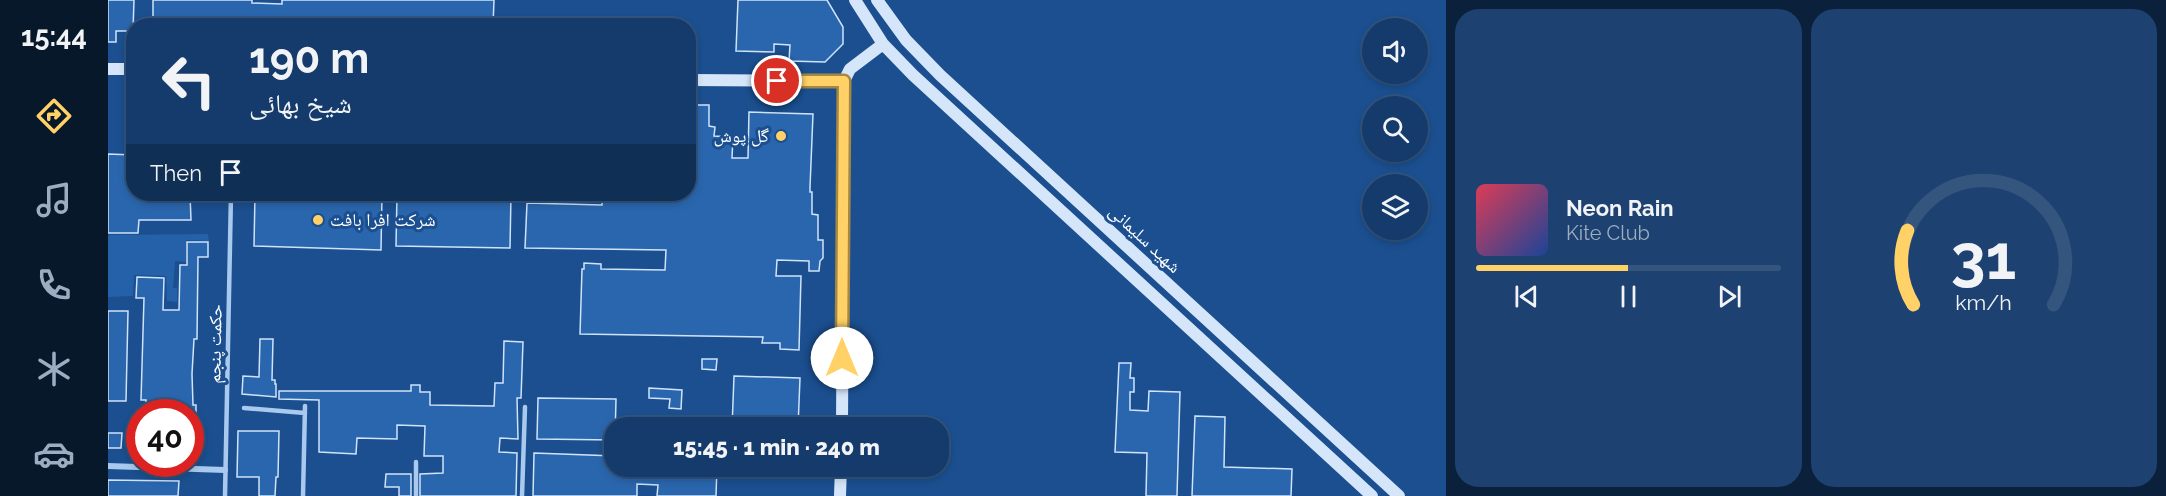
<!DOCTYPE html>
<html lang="en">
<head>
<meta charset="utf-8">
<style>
	:root { --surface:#143b6b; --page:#1d4271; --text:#f1f3f6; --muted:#9dadc1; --line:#33557e; --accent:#ffd166 }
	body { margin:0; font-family:Raleway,"Noto Naskh Arabic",sans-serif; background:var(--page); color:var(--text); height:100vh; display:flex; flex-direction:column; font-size:22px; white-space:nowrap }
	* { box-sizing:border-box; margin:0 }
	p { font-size:20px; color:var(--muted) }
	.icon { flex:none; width:33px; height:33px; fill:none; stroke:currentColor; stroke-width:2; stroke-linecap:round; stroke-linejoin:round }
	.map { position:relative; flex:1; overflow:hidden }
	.drawer { display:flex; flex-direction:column; gap:9px; padding:9px; background:#0b203b; width:720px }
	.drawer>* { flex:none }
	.top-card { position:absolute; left:18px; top:18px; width:570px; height:183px; border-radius:24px; box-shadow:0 3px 9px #0003,0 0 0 2px var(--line); background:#143b6b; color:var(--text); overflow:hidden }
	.controls { position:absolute; left:1254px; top:18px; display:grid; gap:12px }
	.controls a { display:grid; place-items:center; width:66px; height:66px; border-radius:50%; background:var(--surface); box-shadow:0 3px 9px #0003,0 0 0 2px var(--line); font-size:30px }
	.speed { position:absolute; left:18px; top:399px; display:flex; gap:12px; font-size:30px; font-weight:700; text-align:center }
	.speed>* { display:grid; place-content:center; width:78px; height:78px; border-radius:50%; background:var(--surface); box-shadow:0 3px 9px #0003,0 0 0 2px var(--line); line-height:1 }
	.speed .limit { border:9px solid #d22; background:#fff; color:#111 }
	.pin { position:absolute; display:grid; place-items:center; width:51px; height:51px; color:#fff; margin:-26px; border:3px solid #fff; border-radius:50%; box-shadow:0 2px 6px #0007 }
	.me { position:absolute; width:66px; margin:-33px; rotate:0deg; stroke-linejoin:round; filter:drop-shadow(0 0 4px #0008) }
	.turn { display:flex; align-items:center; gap:21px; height:126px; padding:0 24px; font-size:27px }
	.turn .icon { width:78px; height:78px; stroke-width:2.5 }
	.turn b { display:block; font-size:42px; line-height:51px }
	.then { display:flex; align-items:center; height:57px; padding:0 24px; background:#0003; gap:12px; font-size:22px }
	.drawer .widget { flex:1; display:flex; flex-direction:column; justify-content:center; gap:9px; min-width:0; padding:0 21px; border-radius:24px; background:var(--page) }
	.drawer .dial { align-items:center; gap:0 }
	.dial svg { height:156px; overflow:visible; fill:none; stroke:var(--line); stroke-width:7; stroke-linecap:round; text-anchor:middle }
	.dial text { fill:var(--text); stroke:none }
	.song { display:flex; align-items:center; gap:18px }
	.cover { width:72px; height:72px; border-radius:9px; background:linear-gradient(135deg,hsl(350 70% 55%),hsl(220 70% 35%)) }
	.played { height:6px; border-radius:3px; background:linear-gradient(90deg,var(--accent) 50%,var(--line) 50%) }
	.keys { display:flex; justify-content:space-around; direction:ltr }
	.drawer .tiles { flex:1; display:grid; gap:9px; grid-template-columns:repeat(2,1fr) }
	.trip { position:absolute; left:496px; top:417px; width:345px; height:60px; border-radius:24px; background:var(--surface); box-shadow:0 3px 9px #0003,0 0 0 2px var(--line); font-weight:800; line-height:60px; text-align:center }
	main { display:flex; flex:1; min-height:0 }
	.dock { display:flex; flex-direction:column; width:108px; justify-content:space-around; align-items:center; background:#08182b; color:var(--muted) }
	.dock .icon { width:42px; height:42px }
	.dock .on { color:var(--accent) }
	.dock b { font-size:27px; color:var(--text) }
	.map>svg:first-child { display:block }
</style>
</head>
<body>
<main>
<nav class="dock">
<b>15:44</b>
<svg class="icon on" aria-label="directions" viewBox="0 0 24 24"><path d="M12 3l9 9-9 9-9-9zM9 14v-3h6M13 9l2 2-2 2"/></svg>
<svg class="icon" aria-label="music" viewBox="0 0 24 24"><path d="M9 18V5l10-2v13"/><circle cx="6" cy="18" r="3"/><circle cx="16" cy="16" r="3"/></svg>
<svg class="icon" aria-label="phone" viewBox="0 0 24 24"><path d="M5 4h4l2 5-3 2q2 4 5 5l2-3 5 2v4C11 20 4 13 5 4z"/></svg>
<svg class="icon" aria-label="climate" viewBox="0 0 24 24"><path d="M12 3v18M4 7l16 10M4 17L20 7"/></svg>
<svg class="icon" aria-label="car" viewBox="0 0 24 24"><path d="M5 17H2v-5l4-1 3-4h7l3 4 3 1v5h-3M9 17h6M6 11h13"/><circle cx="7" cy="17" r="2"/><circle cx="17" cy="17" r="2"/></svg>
</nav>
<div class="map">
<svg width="1338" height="496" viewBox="0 0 1338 496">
	<rect width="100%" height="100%" fill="#1b4f8f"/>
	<path fill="#2461a8" d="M100,234L101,241L78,240V262L67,261L65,288H69V302L59,301L58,276L26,275L25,296L0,297V235Z"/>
	<path fill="#2a66ad" stroke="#cfe3fa" stroke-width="1.5" d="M0,0H26L25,31H8V42H0Z
		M45,0H144V3L174,4V0H386L385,26H45Z
		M630,0H719L735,27V44L717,62L681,61L682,45L666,44V52L628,51Z
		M580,100H589V105H601V126L607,127L606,136L625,137L624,158H640L641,112L705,114L702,187V192H704V214L710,215V240H715V258L712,261L711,271H701V261L669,260L668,276H693L691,350L672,349V343H654L655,337L472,334L474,269H476V263L493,264V269L557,270L558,250L417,248L419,203L494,205V194H580Z
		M0,154L26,155V194H82L83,220H31L30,233H0Z
		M147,194H274L273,250L146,246Z
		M289,194H403L402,248L288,246Z
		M79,242H100V257H90L89,339H86L84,374L85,405H88V412H38V400H33L36,298H28L29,277L56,278L55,310H71L72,265H79Z
		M0,311H20L18,401H0Z
		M152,339H165L164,380H167V384H168V397L134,394L135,376L151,377Z
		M396,341L415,342L413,398H409L410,439L392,438L391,452L409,453L408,496H312V474L335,473V456H316L317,426L289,425V439L249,438L248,454L211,452V400L171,399V391H303V385H312V392H322V405L386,406L387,383H395Z
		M594,359H609L608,370L594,369Z
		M1011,363H1023L1022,378H1026V392H1022V410L1040,411L1041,391L1072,392L1069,496H1038L1039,453L1007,452Z
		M626,376L692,378L690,428H624Z
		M541,388L574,390L573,409L561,408L562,399L541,398Z
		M430,398L508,399L507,440L429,439Z
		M1087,416L1117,417L1116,467L1184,469L1183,496H1084Z
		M130,431H171L170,477H168L167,496H151V477H129Z
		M0,433H14L13,448H0Z
		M426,453L507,456V466H609L608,496H549L550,485L529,484V496H425Z
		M278,474H303V496H291V487H277Z
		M0,480L71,481L70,496H0Z"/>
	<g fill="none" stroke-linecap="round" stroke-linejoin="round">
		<path stroke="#a9c9ee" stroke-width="4.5" d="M136,408L197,413
			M117,496L123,194
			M195,496L197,406
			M308,496V462
			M414,496L417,407"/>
		<path stroke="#a9c9ee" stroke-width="6" d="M0,466L117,470"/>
		<path stroke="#d6e6fa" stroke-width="12" d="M747,0L775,44L805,75L1264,496
			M769,0L798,40L832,75L1291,496
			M0,69H26
			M580,80L736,81
			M734,428L736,81L742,69L775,44
			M732,496L733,466"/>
	</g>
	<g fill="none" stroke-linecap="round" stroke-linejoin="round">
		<g stroke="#a68842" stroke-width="15">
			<path id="route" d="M669,81H736L734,358"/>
		</g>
		<use href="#route" stroke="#ffd166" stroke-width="10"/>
	</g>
	<g fill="#ffd166" stroke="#1b4f8f" stroke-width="2">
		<circle cx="673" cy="136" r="6"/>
		<circle cx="210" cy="220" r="6"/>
	</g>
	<g text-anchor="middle" stroke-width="6" stroke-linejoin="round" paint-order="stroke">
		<g font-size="18" fill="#fff" stroke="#1b4f8f" text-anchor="end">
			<text x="661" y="142">گل پوش</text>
			<text x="222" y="226" text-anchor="start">شرکت افرا بافت</text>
		</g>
		<g font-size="18" fill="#fff" stroke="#1b4f8f">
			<text transform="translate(1037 239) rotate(43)" y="6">شهید سلیمانی</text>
			<text transform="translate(107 344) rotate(-89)" y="6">حکمت پنجم</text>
		</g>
	</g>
</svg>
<div class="controls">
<a><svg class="icon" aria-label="sound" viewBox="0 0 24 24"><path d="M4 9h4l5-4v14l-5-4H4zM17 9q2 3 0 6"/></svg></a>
<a><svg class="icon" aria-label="search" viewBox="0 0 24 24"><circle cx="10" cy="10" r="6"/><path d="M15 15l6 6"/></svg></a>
<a><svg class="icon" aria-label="layers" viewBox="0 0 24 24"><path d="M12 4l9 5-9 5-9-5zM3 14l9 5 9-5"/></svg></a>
</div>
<div class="speed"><div class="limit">40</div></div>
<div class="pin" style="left:669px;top:81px;background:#d93025"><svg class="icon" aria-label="arrive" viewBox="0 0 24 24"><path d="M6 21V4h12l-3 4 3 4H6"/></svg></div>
<svg class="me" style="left:734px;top:358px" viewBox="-20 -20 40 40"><circle r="19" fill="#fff"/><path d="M0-13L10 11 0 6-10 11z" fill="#ffd166"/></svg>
<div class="trip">15:45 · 1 min · 240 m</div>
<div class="top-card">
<div class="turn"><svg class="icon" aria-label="left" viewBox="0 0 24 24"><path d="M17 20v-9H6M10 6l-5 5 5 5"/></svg><div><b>190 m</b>شیخ بهائی</div></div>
<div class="then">Then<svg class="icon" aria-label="arrive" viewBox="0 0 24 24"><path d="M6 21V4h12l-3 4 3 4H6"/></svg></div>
</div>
</div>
<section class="drawer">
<div class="tiles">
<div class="widget">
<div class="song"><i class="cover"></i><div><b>Neon Rain</b><p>Kite Club</p></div></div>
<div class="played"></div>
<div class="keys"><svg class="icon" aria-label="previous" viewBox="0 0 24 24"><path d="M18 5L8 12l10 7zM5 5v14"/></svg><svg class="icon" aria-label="pause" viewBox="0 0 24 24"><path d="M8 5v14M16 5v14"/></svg><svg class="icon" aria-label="next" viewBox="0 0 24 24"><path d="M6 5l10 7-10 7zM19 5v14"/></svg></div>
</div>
<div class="widget dial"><svg viewBox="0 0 100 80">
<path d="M14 69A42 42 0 1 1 86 69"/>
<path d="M14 69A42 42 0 0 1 11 31" stroke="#ffd166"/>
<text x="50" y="56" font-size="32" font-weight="700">31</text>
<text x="50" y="72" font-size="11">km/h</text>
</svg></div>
</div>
</section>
</main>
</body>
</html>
